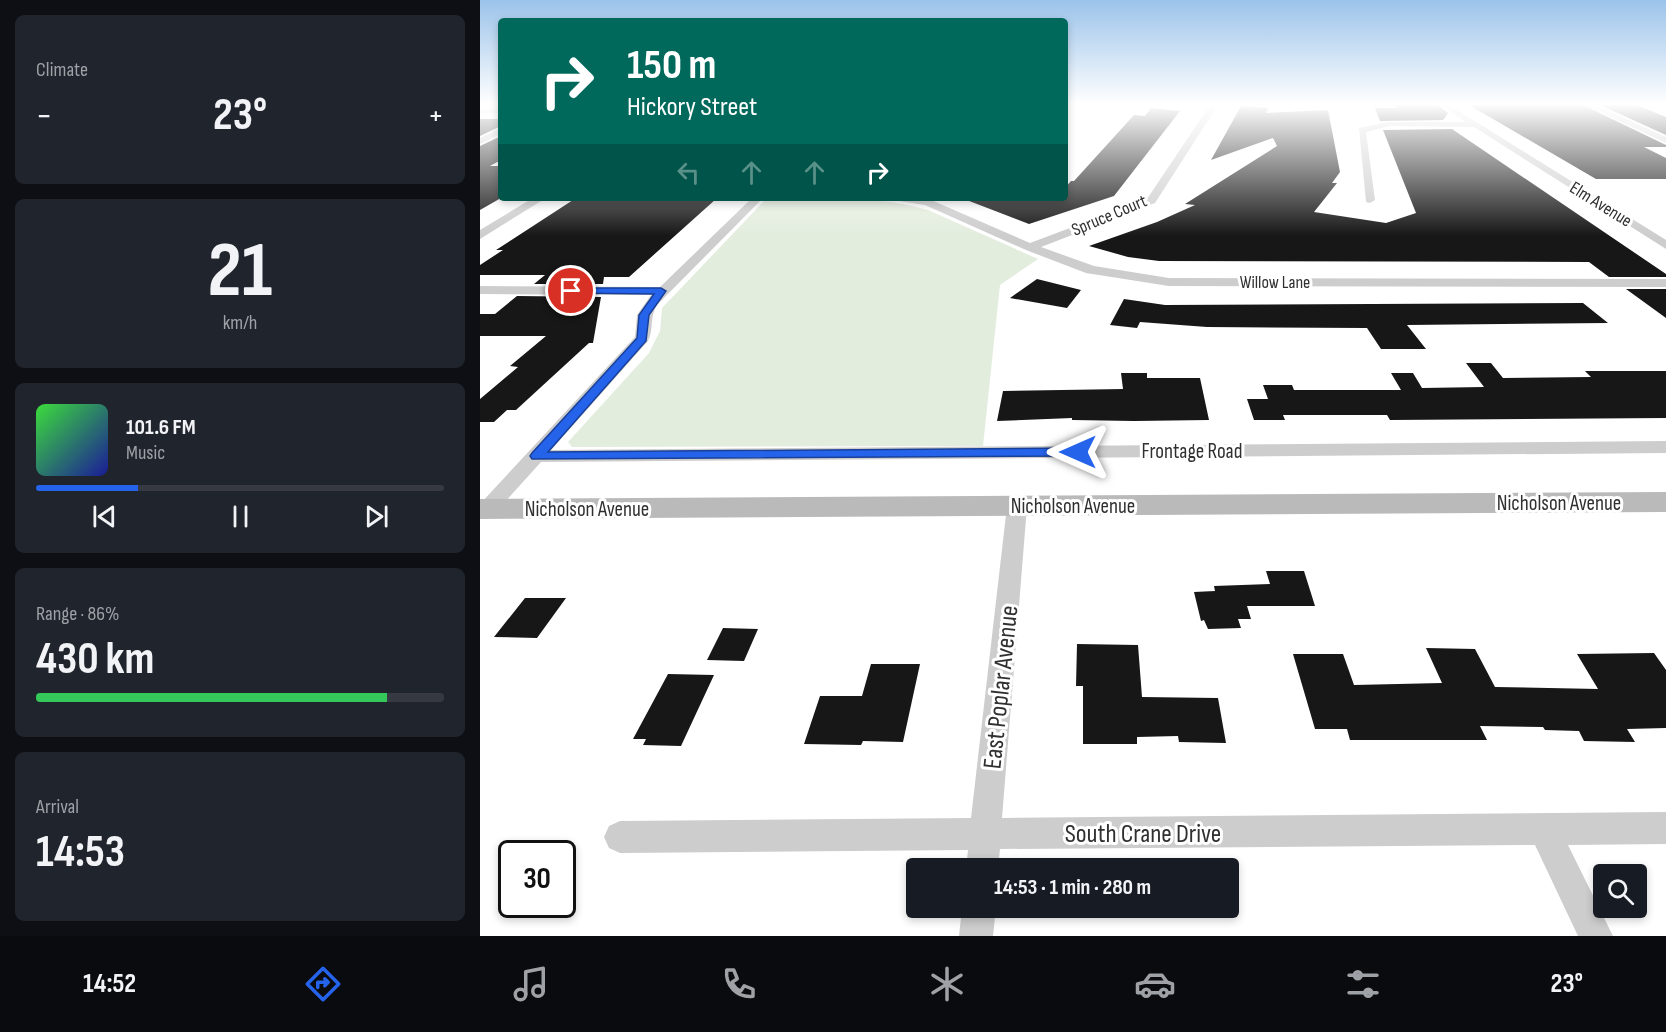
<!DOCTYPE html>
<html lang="en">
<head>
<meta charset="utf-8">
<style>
	:root { --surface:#171b24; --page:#20242c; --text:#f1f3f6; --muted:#9ea1a6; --line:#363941; --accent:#2563eb }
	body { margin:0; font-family:"Sofia Sans Condensed",sans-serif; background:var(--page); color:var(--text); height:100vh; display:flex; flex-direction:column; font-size:22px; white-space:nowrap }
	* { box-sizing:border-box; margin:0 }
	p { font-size:20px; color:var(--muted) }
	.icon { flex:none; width:33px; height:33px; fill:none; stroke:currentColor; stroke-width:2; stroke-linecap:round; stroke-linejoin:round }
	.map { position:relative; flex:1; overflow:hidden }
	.details { display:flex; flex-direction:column; gap:15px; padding:15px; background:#0d0f14; width:480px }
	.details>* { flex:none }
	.guide { position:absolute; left:18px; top:18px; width:570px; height:183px; border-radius:6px; box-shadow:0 3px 9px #0003; background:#00695c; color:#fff; overflow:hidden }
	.tools { position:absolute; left:1113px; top:864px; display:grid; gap:12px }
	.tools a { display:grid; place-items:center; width:54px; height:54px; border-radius:6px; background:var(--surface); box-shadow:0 3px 9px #0003; font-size:30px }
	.speed { position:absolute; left:18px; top:840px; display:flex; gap:12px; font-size:30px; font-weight:700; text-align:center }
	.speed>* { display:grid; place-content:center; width:78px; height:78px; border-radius:50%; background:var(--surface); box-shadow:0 3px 9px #0003; line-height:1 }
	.speed .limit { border:3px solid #111; border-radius:9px; background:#fff; color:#111 }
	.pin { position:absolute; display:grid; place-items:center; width:51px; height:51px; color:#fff; margin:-26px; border:3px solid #fff; border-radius:50%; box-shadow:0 2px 6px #0007 }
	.me { position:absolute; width:66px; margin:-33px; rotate:270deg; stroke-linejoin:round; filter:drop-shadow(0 0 4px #0008) }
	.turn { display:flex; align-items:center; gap:21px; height:126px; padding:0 30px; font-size:27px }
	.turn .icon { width:78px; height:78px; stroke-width:2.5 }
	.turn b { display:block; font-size:42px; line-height:51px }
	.lanes { display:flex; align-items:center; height:57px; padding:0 30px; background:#0003; justify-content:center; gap:30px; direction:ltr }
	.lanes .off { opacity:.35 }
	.big { font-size:45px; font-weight:700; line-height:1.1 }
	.details .widget { flex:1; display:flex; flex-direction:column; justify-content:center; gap:9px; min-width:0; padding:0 21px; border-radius:9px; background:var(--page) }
	.details .dial { align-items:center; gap:0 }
	.dial b { font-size:78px; line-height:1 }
	.song { display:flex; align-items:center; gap:18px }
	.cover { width:72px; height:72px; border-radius:9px; background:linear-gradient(135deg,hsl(120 70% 55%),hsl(240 70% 35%)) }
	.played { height:6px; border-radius:3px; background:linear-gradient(90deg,var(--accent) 25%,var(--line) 25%) }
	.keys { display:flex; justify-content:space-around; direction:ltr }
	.heat { display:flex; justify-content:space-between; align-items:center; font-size:33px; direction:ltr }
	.charge { height:9px; border-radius:4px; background:linear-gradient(90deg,#34c759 86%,var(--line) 0) }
	.trip { position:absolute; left:426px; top:858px; width:333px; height:60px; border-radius:6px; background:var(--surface); box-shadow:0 3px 9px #0003; font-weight:700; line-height:60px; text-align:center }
	.tabs { display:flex; height:96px; justify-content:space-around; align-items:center; background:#090b0e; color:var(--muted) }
	.tabs .icon { width:42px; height:42px }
	.tabs .current { color:var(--accent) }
	.tabs b { font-size:27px; color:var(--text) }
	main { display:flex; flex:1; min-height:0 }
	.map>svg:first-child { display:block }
</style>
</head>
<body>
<main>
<section class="details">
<div class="widget"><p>Climate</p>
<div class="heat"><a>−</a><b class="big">23°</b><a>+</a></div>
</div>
<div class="widget dial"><b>21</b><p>km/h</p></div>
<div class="widget">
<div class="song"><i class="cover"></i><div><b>101.6 FM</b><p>Music</p></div></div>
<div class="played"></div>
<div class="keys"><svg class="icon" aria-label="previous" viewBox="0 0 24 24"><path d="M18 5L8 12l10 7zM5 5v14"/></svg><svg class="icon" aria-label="pause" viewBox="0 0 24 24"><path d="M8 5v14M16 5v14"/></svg><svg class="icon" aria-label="next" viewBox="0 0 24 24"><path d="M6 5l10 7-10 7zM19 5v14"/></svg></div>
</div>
<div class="widget"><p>Range · 86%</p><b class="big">430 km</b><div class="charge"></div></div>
<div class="widget"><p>Arrival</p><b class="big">14:53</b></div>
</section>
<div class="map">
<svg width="1186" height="936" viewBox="0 0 1186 936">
	<rect width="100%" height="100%" fill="#fff"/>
	<path fill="#e3edde" d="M286,199C340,199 396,195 448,210L558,259L520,285L503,446L92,447L88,442L169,353L180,331L182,308Z"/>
	<path fill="#171717" d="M913,105H958L968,113L963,120L900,121L895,108H917Z
		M989,105H1103L1186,145V147H1164L1186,158V179H1116Z
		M1120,105H1157L1186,117V135Z
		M761,106L788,108L786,113L848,110L860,172L852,183H857L834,212L906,223L936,213L903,130L972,129L1186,274V277H1129L1109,262L679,261L648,257L609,246L677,222L715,205L705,204L797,146L793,138L731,160Z
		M671,108L700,111L634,196L549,224L484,199L585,198V188L591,181H594L654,115L665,116Z
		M0,119H21V126L0,136Z
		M21,136V160L10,166H21V198L0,210V146Z
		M196,198L236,199L149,277H124L123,284H54L65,275H0V265L23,250H16L93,200H193Z
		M557,279L601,290L587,308L530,298Z
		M1146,289H1186V318Z
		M37,296L121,297L113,343H109L36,410H27L14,422H0V399L38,367L30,366L66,336H0V314H15Z
		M644,299L685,305L1103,303L1128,323L927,325L946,349H901L887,328L727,327L660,322L657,328L630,325Z
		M986,363H1011L1023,378L1111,377L1105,371H1186V418L910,420L907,415H803L805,420H774L767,399H788L783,385H812L814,390H921L911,373H933L942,388L1004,387Z
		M641,373H667V378H720L729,420L654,421L592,420V418L517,421L523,391L643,389Z
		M786,571H824L835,606H767L771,619H758L761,628L728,629L724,620L721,621L714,592L735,591L734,586L790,584Z
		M45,598H86L57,638L14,637Z
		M243,628L278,629L264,661L227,660Z
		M597,644L658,645L662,697L738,698L746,743L699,742L698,736L657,737V744H603V686H596Z
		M946,648L995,649L1015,687L1118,689L1097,654L1174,653L1186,670V728L1147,729L1155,742L1104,741L1099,731L1065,730L1063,727L1000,726L1007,740H870L867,729H835L813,654H863L874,685L962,683Z
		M391,664H440L423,742L383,741L381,745L324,744L340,696H382Z
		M188,674L234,675L201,746L163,745L166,739H153Z"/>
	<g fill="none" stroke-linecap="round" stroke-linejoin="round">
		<path fill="#cdcdcd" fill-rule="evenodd" d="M730,105H738L675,203L561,247L614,266L689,278L1186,279V287L689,286L606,273L546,250L445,205L419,201L414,198L451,200L550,243L667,199Z
			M960,105H969L1186,240V249L994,127L909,126L886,132L895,200L890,203L886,202L879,128L909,122H986Z
			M1105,105H1115L1186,137V143Z
			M0,109H21V113H0Z
			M21,128V134L0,144V138Z
			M53,198H66L0,239V230Z
			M272,198H283L177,305C169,318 174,329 168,341L71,450L1186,441V453L61,462L14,514L7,516L0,514V504L155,337L157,315L171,295L0,294V286L180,287Z
			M537,499L544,501L547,506L522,818L1186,812V844L1088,845L1133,936H1098L1055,845L520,849L518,868H486L488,850L140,853L129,848L124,837L129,826L140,821L491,818L527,506L530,501Z
			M482,908H516L513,936H479Z"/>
		<path fill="#bababa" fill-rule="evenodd" d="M1186,492V512L0,519V499Z"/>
	</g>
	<linearGradient id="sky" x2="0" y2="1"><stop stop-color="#9bc3ea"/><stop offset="0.44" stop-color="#fff"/><stop offset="1" stop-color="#fff" stop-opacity="0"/></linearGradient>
	<rect width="1186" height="236" fill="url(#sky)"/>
	<path fill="#2563eb" stroke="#184099" stroke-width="1.5" d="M91,288H181L186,291L169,315L166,341L68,452L598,448L605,452L598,456L52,459L50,456L52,453L157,338L159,315L174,294L87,293L86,291Z"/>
	<g text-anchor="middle" stroke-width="6" stroke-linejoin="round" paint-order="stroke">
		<g font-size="18" fill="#303030" stroke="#fff">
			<text transform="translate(1121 204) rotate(32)" y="6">Elm Avenue</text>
			<text transform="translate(629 215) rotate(-23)" y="6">Spruce Court</text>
			<text x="795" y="288">Willow Lane</text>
		</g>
		<g font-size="21" fill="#303030" stroke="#fff">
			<text x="712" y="458">Frontage Road</text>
			<text x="1079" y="510">Nicholson Avenue</text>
			<text x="593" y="513">Nicholson Avenue</text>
			<text x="107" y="516">Nicholson Avenue</text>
		</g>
		<g font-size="26" fill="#303030" stroke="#fff">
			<text transform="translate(520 687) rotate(-84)" y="9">East Poplar Avenue</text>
			<text x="663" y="842">South Crane Drive</text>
		</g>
	</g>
</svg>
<div class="tools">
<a><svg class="icon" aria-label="search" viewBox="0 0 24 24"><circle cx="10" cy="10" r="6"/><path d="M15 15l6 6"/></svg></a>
</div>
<div class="speed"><div class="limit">30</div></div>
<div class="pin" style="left:91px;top:291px;background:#d93025"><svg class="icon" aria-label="arrive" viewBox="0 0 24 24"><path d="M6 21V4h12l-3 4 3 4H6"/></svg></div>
<svg class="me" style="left:598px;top:452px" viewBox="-20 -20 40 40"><path d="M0-17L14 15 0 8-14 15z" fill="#2563eb" stroke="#fff" stroke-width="4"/></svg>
<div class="trip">14:53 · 1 min · 280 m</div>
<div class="guide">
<div class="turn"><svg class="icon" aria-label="right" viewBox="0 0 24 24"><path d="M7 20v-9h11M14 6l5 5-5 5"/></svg><div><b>150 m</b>Hickory Street</div></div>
<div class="lanes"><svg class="icon off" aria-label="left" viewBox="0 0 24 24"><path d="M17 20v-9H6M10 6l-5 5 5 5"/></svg><svg class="icon off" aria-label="ahead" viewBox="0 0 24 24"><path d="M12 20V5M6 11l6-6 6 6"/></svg><svg class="icon off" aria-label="ahead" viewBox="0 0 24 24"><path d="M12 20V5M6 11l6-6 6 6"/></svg><svg class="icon" aria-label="right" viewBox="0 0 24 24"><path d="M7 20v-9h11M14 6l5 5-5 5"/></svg></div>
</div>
</div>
</main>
<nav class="tabs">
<b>14:52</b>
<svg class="icon current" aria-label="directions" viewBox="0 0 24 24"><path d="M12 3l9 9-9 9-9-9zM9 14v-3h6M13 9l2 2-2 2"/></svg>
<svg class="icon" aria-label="music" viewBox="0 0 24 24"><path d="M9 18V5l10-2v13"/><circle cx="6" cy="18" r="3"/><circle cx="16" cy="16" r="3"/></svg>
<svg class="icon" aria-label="phone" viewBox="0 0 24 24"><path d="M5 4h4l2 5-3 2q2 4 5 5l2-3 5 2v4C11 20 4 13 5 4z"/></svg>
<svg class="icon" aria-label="climate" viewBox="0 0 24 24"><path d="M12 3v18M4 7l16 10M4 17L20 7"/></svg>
<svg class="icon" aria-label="car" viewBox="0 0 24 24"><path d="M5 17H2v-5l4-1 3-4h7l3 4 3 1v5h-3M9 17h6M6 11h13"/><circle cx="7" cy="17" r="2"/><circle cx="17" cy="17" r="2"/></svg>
<svg class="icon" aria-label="filters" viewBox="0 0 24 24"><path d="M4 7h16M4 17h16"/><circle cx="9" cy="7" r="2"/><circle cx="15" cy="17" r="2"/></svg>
<b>23°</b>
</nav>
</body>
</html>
